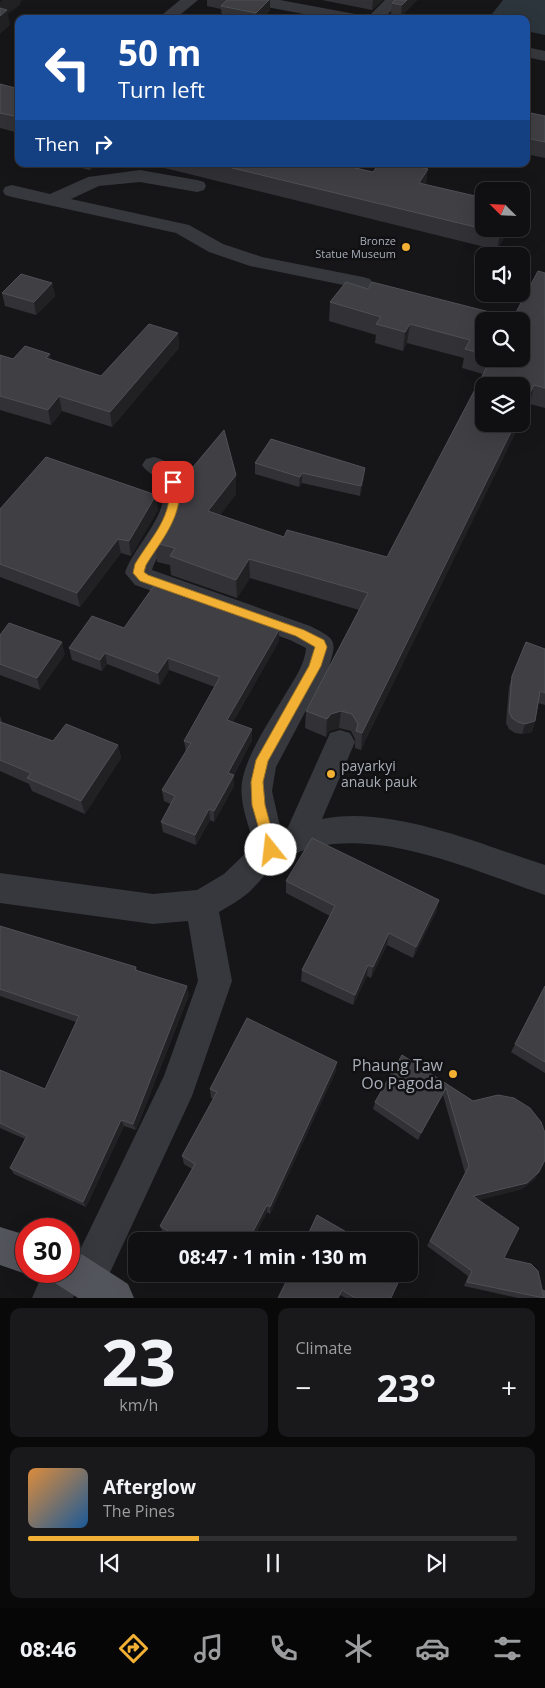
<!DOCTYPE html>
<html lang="en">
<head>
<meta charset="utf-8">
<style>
	:root { --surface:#101012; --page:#19191b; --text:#f1f3f6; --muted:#9c9d9f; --line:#303032; --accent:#f2b134 }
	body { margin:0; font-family:"Open Sans",sans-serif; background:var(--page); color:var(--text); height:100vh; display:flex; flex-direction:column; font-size:19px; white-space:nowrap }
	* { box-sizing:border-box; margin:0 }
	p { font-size:16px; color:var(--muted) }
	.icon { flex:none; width:28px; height:28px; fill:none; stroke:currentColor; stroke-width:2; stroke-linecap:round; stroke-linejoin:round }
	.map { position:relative; height:1298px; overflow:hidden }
	.sheet { display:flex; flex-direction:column; gap:10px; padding:10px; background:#09090a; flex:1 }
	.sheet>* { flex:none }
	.top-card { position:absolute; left:15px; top:15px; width:515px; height:152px; border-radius:10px; box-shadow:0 5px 20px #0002,0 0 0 1px var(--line); background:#1a4fa0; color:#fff; overflow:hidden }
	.needle { width:32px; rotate:294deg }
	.buttons { position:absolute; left:475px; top:182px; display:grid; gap:10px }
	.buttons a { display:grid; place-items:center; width:55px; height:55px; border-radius:10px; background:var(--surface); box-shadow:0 5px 20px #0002,0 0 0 1px var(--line); font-size:25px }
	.speed { position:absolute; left:15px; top:1218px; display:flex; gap:10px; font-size:25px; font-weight:700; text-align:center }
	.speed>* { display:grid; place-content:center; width:65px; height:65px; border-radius:50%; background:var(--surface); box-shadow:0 5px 20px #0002,0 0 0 1px var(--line); line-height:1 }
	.speed .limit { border:8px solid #d22; background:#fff; color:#111 }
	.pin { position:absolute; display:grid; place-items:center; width:42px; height:42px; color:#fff; margin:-21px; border-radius:10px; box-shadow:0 2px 8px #0006 }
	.me { position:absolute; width:55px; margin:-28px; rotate:344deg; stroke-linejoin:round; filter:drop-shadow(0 0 4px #0008) }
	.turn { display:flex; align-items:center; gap:18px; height:105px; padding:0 20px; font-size:22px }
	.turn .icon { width:65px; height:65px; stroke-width:2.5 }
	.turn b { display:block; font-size:35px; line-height:42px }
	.then { display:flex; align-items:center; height:48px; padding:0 20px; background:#0003; gap:10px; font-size:19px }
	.big { font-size:38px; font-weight:700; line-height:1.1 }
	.sheet .widget { flex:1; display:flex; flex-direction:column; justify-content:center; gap:8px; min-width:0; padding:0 18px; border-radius:10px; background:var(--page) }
	.sheet .dial { align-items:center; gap:0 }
	.dial b { font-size:65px; line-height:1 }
	.song { display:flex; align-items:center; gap:15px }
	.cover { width:60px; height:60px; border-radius:8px; background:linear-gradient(135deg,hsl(30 70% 55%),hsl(210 70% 35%)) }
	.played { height:5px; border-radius:2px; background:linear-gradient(90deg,var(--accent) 35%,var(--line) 35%) }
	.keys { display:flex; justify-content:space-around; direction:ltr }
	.heat { display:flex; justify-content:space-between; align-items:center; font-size:28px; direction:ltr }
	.sheet .tiles { flex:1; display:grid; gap:10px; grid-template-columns:1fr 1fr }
	.widget:last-child { grid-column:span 2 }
	.trip { position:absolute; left:128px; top:1232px; width:290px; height:50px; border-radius:10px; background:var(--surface); box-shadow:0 5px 20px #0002,0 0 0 1px var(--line); font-weight:700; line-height:50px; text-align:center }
	.menu { display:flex; height:80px; justify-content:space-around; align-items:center; background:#060607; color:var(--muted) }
	.menu .icon { width:35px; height:35px }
	.menu .on { color:var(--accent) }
	.menu b { font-size:22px; color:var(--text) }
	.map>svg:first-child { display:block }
</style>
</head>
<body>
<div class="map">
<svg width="545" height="1298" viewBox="0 0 545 1298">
	<rect width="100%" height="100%" fill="#161618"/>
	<path fill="#2c353c" d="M503,0H545V35L526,31V19H488Z"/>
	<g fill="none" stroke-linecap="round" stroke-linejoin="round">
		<path fill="#37383d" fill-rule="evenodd" d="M180,0H198L175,19H157Z
			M248,0H280L355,14L360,16L363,19H330L256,5L251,3Z
			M385,0H402L383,19H366Z
			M526,47L545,51V61L526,57Z
			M140,170L197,180L204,182L206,186L204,190L197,192L140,182L99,186L71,199L189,225L223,244L262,257L363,277L370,279L373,283L370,287L363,289L250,266L209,252L176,233L12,197L5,195L3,191L5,187L12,185L50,194L88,177Z
			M154,457C165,460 176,466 182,476C203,510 161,541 152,570L310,626C336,639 338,640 328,669L276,767L272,791L281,831L288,827L330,733L340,730L350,733L355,742L322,819C391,805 479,844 545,865V895C470,870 360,817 284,859C271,866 260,882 248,893C240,900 229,906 219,912L232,981L192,1096L100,1294C90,1298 84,1298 74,1295L73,1298H32L44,1271H69V1253L77,1256L164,1076L198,981L188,921L153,924L0,903V873L153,894L197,890L224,874L254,845C249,826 239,803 242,782C247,753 271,719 286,693C294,680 305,664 306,648L290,640L135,585L125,573C131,550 175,508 161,484C157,476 147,473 142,465L146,459Z"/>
		<path fill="#53555c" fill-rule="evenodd" d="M0,1227L26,1235V1271H31L26,1274L0,1265Z
			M69,1249L83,1255L128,1284L134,1298H78L55,1283L50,1271H69Z"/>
	</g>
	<path fill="#323236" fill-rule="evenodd" d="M207,0H270V10L261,19H229L222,17L221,9L207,6Z
		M322,0H383L372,10Z
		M417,0L401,16L391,14L392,3Z
		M0,84L19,89V133L0,128Z
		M526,112L545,116V158L526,154Z
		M66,164H96L90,170Z
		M148,164H338L426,185L509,229L497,250Z
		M545,273V408L530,404L521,422V386L361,750L355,748V739L351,731L339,728L329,731L326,737L305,728L306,711L359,610L250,578L237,598L171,575L170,565L157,562L155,543L236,475V494L220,515L284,537L387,557L483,374L462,368L464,358L407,343L403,351L375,343L376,335L329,321L330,302L368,289L513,318ZM484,321L521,359H484Z
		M52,283L55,296L36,315L5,306L2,293Z
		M178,333L179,348L112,427L62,411L51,425L0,410V355L13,359L51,360L101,376Z
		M255,463L364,478L360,496L302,483L299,487L255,474Z
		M0,509L158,510L131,556L121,553L80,607L0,577Z
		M223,606V610L279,641L233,722L252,740L234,775V786L214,822L210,820L196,845L163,832L161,822L171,804L164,801L162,790L186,752L184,741L215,687L169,670L160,685L107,664L102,671L72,660L69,648L124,628Z
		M0,635L65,654L40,690L0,675Z
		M545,649V705L538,703L535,721L532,732L522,734L515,733L509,729L506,723L509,687L512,676Z
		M0,716L2,722L53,741L118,745L121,758L85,814L32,791L29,784L0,771Z
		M286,881L439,900L436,912L413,958L387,945L371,978L367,976L353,1005L301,981L302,970L330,916L286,893Z
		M0,926L136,967L137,970L189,995L136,1130L124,1126L86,1207L14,1174L10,1168L25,1139L0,1128V1070L45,1089L76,1022L0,996Z
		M545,986V1073L511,1052Z
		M402,1055L473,1101L539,1172L535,1179L522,1189L478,1200L504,1258L542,1290L545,1298H518L464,1286L468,1276L427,1246L465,1173L443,1095L418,1140L373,1109L375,1102Z
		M336,1071L270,1214L267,1212L252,1241H176L163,1233L160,1226L192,1169L184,1164L182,1156L214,1099L211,1098L210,1089Z
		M227,1274H236L234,1278Z
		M290,1274L391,1298H346L340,1295Z"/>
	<path fill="#212124" d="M3,0H23L20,2V5L8,14L10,25L0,34V2Z
		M269,0H270V10L261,19H256V13Z
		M373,0H383L372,10Z
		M407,0H417L401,16L402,5Z
		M89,164H96L90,170Z
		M428,169L426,186L419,183Z
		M502,229H509L497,250L500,233Z
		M52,283L55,296L36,315L34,302Z
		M410,324L407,343L403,351L405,332Z
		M178,333L179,348L112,427L110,412Z
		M50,354L53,369L46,358Z
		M534,385L530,404L521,422V411Z
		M59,396L62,411L51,425L48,410Z
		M515,424H520L361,750L362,733Z
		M365,468L364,478L360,496L361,486Z
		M302,473V483L299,487L300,477Z
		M236,475V494L209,530L208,511Z
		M156,495L158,510L131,556L129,541Z
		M118,539L121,553L80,607L77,593Z
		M249,559L250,578L237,598L236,580Z
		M279,630V641L228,731L227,720Z
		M62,642L65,654L40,690L37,678Z
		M105,653L107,664L102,671L100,660Z
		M168,658L169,670L160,685L158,673Z
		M341,711L339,728L329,731L326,737L327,719L331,714Z
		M535,721L532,732L522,734L525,724Z
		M252,729V740L232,778L234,775V786L214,822V811L228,773Z
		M118,745L121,758L85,814L81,801Z
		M209,809L210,820L196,845L195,835Z
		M439,900L436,912L413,958L416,947Z
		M389,933L387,945L371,978L373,967Z
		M368,965L367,976L353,1005L355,995Z
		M187,986L189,995L136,1130L133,1124Z
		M337,1062L336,1071L270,1214V1207Z
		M446,1088L443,1095L418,1140L421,1133Z
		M121,1120L124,1126L86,1207L83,1202Z
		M539,1172L535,1179L522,1189L469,1203L473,1196Z
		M267,1205V1212L252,1241H248Z"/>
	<path fill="#3f3f44" stroke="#4f5156" d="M227,0H269L256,13L221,6Z
		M395,0H407L402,5L392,3Z
		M0,8L7,10L0,16Z
		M0,84L19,89V117L0,113Z
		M526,112L545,116V142L526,138Z
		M216,164H338L373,172L379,164H406L428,169L419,183L484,198V229H502L500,233Z
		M538,271L545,273V388L534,385L521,411V386H484V424H515L362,733L356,731L358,724L352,714L341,711L331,714L327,719L306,711L368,593L249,559L236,580L170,556L175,548L155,543L184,495L188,483V473L224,430L236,475L208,511L284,537L287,530L387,557L491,359H521V321H484V354L465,349L470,340L410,324L405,332L376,324L381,317L330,302L346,282L368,289L372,282L513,318Z
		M21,274L52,283L34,302L2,293Z
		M149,324L178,333L110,412L59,396L48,410L0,396V355L13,359L25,346L50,354L46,358L101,376Z
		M271,439L365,468L361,486L302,473L300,477L255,463Z
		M46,457L156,495L129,541L118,539L77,593L0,564V509Z
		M156,583L223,606L221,609L279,630L227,720L252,729L228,773L234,775L214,811L209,809L195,835L161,822L175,796L162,790L191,743L184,741L220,677L168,658L158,673L105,653L100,660L69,648L92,616L124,628Z
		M9,623L62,642L37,678L0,664V635Z
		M526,642L545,649V693L540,691L535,721L525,724L518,722L512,718L509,712L512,676Z
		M0,722L53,741L66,724L118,745L81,801L27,778L31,773L0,760Z
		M312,838L439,900L416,947L389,933L373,967L368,965L355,995L302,970L335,906L286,881Z
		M0,926L136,967L135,970L187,986L133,1124L121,1120L83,1202L10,1168L27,1136L0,1123V1070L45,1089L79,1016L0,989Z
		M545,986V1062L515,1044Z
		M247,1018L337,1062L270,1207L267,1205L248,1241H184L160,1226L195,1164L182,1156L217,1092L210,1089Z
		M402,1055L473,1101L498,1095L514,1098L530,1108L541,1122L545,1133V1160L539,1172L527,1183L473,1196L519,1228L504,1258L531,1264L538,1271L544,1298L467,1282L472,1271L430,1241L469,1166L446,1088L421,1133L375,1102Z
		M317,1215L362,1241H305Z
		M290,1274H402L391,1298H355L342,1290L338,1298H278Z
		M542,1290L545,1291V1298H543H544Z"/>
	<path fill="#f2b134" stroke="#9d7322" d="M173,478L178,482C185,514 162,539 146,565L144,572L148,575L304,630L324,640L327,647L321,666L268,761L263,782L265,805L277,850L276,854L271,856L266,854L265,850L252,805L251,782L256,760L309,666L315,647L296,636L140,581L133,573L135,564C151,537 175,515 168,482Z"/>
	<g fill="#f2b134" stroke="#111113" stroke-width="2">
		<circle cx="406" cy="247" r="5"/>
		<circle cx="331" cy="774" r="5"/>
		<circle cx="453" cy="1074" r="5"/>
	</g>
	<g text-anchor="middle" stroke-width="5" stroke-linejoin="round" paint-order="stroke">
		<g font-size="11" fill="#a8adb8" stroke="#111113" text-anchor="end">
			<text x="396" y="245">Bronze<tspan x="396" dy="13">Statue Museum</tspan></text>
		</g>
		<g font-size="14" fill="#a8adb8" stroke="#111113" text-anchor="start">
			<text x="341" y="771">payarkyi<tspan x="341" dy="16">anauk pauk</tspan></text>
		</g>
		<g font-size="16" fill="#a8adb8" stroke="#111113" text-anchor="end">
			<text x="443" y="1071">Phaung Taw<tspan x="443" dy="18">Oo Pagoda</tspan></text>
		</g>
	</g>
</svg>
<div class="buttons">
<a><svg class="needle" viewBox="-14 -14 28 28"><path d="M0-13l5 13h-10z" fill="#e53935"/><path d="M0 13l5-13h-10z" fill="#9c9d9f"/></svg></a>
<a><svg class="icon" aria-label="sound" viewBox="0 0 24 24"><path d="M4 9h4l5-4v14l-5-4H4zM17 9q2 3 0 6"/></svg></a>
<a><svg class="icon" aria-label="search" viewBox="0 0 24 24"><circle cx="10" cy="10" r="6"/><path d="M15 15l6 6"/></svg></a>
<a><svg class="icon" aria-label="layers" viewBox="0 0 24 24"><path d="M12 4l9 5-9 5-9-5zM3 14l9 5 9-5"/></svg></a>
</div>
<div class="speed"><div class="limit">30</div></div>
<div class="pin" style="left:173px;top:482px;background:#d93025"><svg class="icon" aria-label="arrive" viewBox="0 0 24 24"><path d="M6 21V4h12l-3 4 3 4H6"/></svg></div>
<svg class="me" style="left:271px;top:850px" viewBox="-20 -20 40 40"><circle r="19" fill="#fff"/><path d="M0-13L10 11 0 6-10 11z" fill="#f2b134"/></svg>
<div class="trip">08:47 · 1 min · 130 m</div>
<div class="top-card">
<div class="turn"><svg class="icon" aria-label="left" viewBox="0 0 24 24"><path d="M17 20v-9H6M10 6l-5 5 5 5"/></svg><div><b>50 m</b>Turn left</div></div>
<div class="then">Then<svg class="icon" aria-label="right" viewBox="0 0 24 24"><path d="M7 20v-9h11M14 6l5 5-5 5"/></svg></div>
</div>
</div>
<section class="sheet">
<div class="tiles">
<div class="widget dial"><b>23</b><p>km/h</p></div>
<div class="widget"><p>Climate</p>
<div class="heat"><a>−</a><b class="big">23°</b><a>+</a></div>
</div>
<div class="widget">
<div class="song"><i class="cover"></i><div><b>Afterglow</b><p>The Pines</p></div></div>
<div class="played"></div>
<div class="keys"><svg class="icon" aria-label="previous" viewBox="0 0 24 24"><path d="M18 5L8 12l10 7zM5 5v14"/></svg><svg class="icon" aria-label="pause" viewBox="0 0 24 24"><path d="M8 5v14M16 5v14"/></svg><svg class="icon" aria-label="next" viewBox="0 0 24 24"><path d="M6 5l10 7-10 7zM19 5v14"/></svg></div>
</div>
</div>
</section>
<nav class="menu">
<b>08:46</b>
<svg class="icon on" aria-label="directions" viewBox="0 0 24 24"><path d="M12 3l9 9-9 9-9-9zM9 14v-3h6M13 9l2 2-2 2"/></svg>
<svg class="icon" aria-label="music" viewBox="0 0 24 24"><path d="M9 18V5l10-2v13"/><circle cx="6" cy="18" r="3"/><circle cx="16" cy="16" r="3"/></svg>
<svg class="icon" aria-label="phone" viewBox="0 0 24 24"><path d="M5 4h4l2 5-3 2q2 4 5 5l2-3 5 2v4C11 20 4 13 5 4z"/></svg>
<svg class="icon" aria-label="climate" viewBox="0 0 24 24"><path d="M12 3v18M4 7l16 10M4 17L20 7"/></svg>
<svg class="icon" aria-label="car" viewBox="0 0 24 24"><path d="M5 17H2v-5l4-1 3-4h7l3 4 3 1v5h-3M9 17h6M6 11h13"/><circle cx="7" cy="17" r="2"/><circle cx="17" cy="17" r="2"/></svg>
<svg class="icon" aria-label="filters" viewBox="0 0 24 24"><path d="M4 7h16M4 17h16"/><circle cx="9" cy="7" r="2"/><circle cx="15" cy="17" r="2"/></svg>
</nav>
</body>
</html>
